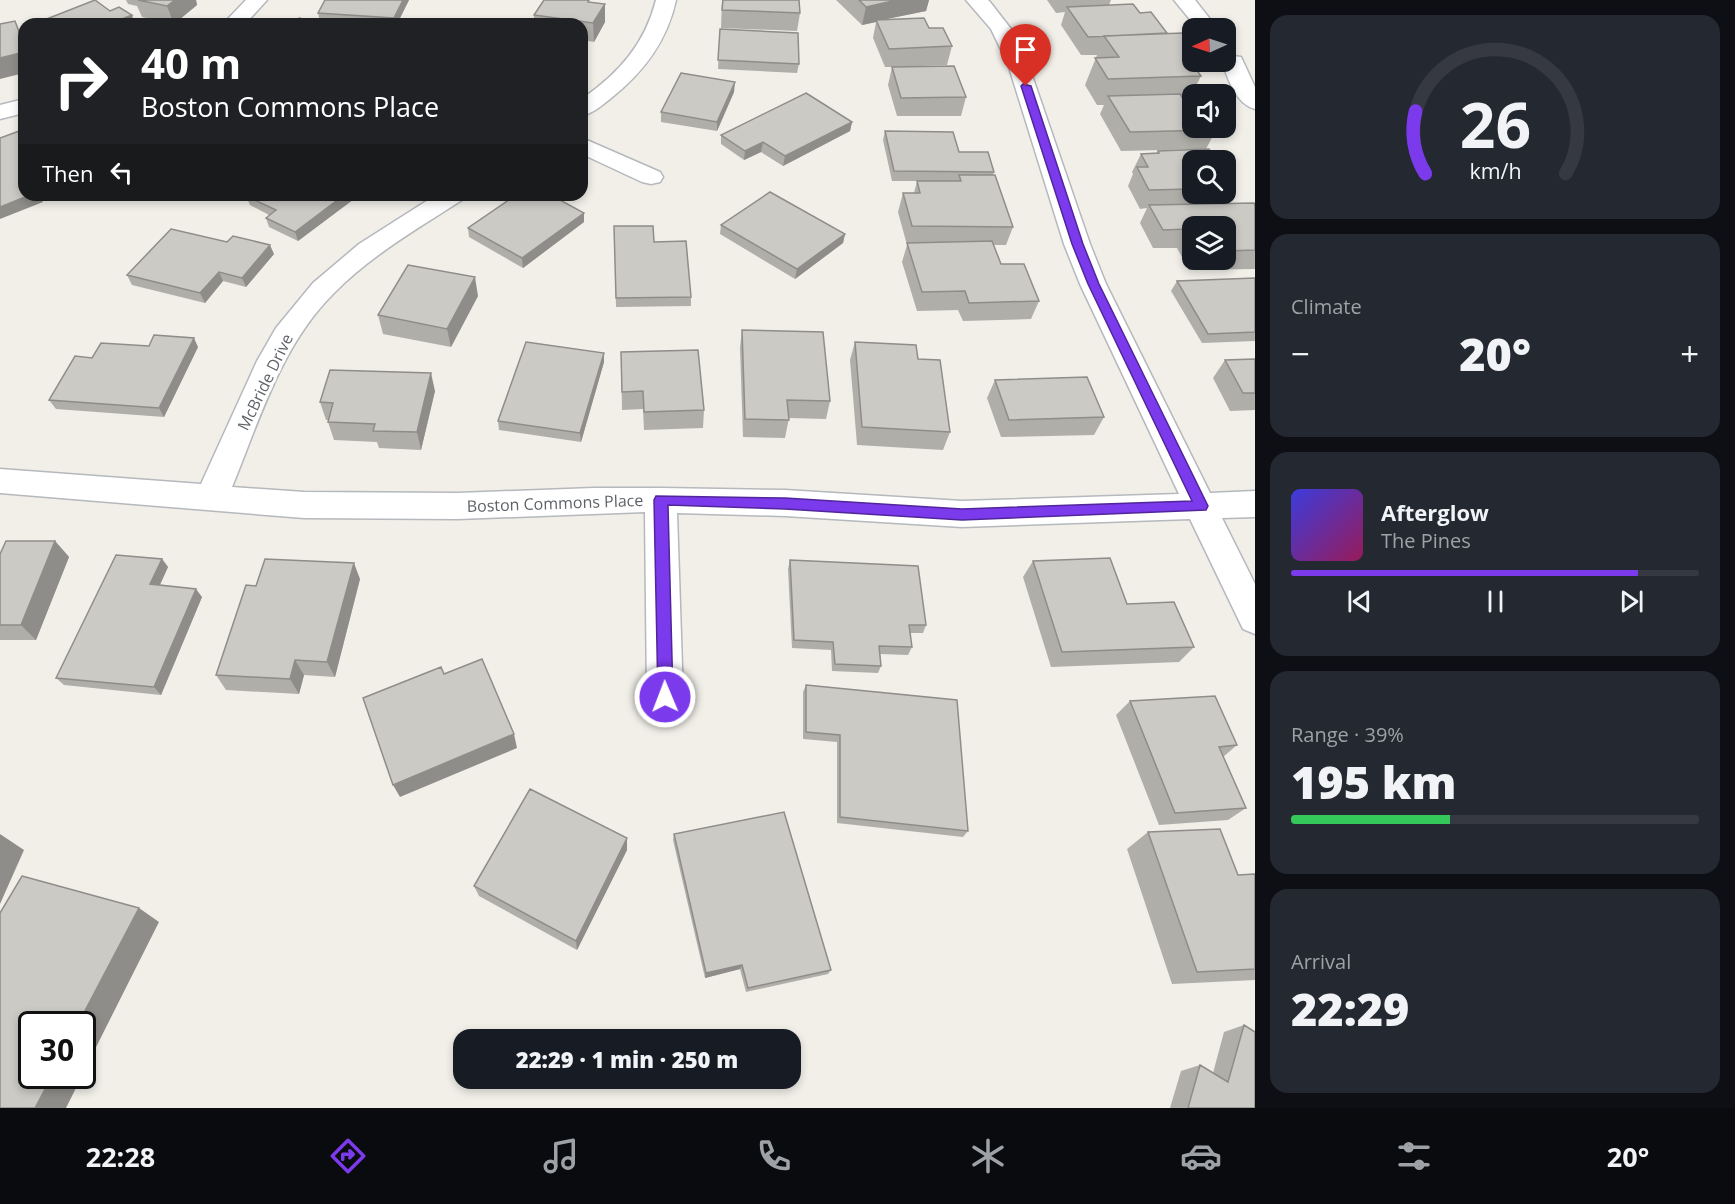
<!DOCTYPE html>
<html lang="en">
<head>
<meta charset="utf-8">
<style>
	:root { --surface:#171b24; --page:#242831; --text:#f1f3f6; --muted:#9ea1a6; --line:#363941; --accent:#7c3aed }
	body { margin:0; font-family:"Open Sans",sans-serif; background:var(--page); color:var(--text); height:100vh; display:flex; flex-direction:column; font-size:22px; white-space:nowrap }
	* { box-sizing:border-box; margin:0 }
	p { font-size:20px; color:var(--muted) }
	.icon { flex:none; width:33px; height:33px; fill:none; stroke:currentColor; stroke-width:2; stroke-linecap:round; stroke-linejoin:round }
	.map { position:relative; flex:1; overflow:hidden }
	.drawer { display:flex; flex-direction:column; gap:15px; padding:15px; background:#0d0f14; width:480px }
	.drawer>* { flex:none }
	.top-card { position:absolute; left:18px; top:18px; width:570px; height:183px; border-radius:18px; box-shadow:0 3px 9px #0003; background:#202124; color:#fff; overflow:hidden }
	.needle { width:39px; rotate:267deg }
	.buttons { position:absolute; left:1182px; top:18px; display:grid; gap:12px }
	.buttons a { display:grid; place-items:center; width:54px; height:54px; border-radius:12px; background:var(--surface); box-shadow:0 3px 9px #0003; font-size:30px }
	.speed { position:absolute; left:18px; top:1011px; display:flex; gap:12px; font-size:30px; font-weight:700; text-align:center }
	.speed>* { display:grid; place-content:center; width:78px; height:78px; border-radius:50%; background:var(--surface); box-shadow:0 3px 9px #0003; line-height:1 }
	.speed .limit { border:3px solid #111; border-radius:9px; background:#fff; color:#111 }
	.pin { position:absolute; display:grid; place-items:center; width:51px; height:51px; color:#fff; margin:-62px -26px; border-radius:50% 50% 50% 0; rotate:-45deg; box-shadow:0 0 6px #0007 }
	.pin .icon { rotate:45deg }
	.me { position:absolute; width:66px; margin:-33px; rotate:359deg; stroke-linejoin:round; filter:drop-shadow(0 0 4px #0008) }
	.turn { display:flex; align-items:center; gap:21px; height:126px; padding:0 24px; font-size:27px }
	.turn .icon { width:78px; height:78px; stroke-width:2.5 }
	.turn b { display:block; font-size:42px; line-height:51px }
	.then { display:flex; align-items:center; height:57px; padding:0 24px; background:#0003; gap:12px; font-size:22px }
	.big { font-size:45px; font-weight:800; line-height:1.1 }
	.drawer .tile { flex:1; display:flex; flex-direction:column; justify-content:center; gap:9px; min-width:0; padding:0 21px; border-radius:18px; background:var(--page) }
	.drawer .dial { align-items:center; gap:0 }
	.dial svg { height:156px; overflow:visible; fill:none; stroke:var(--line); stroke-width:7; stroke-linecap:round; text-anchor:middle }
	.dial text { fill:var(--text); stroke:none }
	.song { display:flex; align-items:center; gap:18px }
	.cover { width:72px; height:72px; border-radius:9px; background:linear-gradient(135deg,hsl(240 70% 55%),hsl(330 70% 35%)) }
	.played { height:6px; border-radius:3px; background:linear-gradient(90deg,var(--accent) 85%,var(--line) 85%) }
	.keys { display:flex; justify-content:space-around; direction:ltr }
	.heat { display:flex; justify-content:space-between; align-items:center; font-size:33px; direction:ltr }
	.charge { height:9px; border-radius:4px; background:linear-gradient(90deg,#34c759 39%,var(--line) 0) }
	.trip { position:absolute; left:453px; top:1029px; width:348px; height:60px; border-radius:18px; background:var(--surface); box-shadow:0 3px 9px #0003; font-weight:800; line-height:60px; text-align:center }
	.tabs { display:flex; height:96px; justify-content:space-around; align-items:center; background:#090b0e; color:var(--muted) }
	.tabs .icon { width:42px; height:42px }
	.tabs .current { color:var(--accent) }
	.tabs b { font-size:27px; color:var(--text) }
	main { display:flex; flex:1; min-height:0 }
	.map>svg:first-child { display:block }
</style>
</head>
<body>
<main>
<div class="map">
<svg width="1255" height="1108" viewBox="0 0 1255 1108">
	<rect width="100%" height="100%" fill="#f1efe8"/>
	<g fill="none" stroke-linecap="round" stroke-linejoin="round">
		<g stroke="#b5b8bc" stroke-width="3">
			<path id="street" d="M246,0H267L245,24H223Z
				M656,0H676C667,42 643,73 610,99C601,106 593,113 582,116V99C619,73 645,44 656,0Z
				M966,0H988L990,2L1011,29L1025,55L1090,244L1106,284L1210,493L1255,491V517L1222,518L1255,584V634L1243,629L1190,519L962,527L785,516L677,513L683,697L678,709L665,713L652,709L647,697L645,512L458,519L304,518L0,493V469L201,484L257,361L276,328L313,283L359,244L436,195H465L462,200C417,229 370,256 333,294C281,346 259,421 232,487L304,492L458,493L594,488H661L785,490L962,501L1179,494L1080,284L1064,244L1008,64L991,29Z
				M24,99V113L0,119V105Z
				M582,138L660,172L663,177L660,182L651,184L642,182L582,154Z"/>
		</g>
		<g stroke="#b6babf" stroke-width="3">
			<path id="secondary" d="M1174,0H1195L1217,28H1197Z
				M1233,56L1241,57L1255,87V109C1236,104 1228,79 1222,62H1226V57Z"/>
		</g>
		<use href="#street" fill="#fff" fill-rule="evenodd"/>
		<use href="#secondary" fill="#fff" fill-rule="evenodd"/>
	</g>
	<path fill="#afaea9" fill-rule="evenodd" d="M126,0H196L197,5L174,24L142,17L137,6L128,4Z
		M409,0L397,24H347L320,22L318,13Z
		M722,0H799L800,13L797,31L721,28Z
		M836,0H929L926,11L886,19L929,28L952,46L947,65L893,67L966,97L961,116H897L888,85L892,67H885L873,38L876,22L862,25Z
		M1047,0H1111L1109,5L1140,13L1167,34L1192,46V62H1201L1197,70L1201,76L1188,102H1186L1216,130L1206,149L1121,151L1100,114L1104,105H1097L1085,85L1097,55H1081L1061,25L1065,12L1056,13Z
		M593,2L605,22L594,42L582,40V24H534V15Z
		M720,29L799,64L797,73L718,69Z
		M734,92L717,131L661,122V112Z
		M852,122L850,131L783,166L761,152L744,160L721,144V135Z
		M885,131L959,152L994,172L993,175L1013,227L1006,245H993L1001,264L1039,301L1031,319L963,321L958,310L917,311L902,262L907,245L898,212L903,193H914L917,181H955H892L883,140Z
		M1158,151L1192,160V194H1226V175L1234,188L1224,204L1255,206V269L1189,270L1177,248H1153L1140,223L1147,208L1140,209L1128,186L1133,174L1132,172L1141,154L1156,153ZM1192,226H1226V260H1192Z
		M246,196H358L298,241L269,227L266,218L269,215L250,205Z
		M584,222L523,268L469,237L468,228Z
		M721,225L845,234L843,243L795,279L720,234Z
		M614,226L654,242L691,297V306L616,307Z
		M274,254L246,287L223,281L205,303L132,285L127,275Z
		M1255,278V341L1202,343L1171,291L1177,281Z
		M478,296L451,347L383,334L378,315Z
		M742,330L830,401L826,419L789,418L785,438L743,437L740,348Z
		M855,342L950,432L943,450L857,445L850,360Z
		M149,346L198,347L164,417L56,409L49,400L92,358Z
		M621,352L704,410L703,428L644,430L643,409L622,410Z
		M1255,359V410L1230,411L1213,378L1225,360Z
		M604,362L581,442L499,430L498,421Z
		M995,380L1104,417L1094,435L1001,437L987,398Z
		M435,391L421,450L379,448L377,442L334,440L328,422V420H326L320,402Z
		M55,541L69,557L36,640H0V554Z
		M162,559L168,567L160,585L202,597L161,695L64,685L56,678Z
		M790,560L926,625L923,633H910L912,647L908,655L880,654L881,666L878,673L832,671L831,650L792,648L788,569Z
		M1033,561L1127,604L1194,647L1179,662L1051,667L1023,577Z
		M360,579L335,677L304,675L299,694L226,690L216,675L256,586Z
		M806,685L968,831L963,837L837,823V742L803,739V692Z
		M1130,701L1237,745L1223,757L1246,808L1228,820L1159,825L1116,715Z
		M1148,832L1238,875L1255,874V980L1172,984L1127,849Z
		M674,834L831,970L828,974L746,992L740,969L705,978L673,840Z
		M627,850L577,950L479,896L474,886Z
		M1244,1025L1255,1108H1170L1181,1071L1200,1065L1213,1073L1224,1032Z"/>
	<path fill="#8f8d8a" d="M175,0H196L197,5L174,24L167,6Z
		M403,0H409L397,24H395L394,18Z
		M897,0H929L926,11L877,21L876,20V22L862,25L866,7Z
		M605,4V22L594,42L593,23Z
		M132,15L135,24H110Z
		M24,52V73L0,79V58Z
		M735,82L734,92L717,131V122Z
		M852,122L850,131L783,166L785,156Z
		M763,142L761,152L744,160L745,151Z
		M30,195H39L43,202L0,219V207Z
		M344,195H357L358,196L298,241L295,232Z
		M584,213V222L523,268L522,258Z
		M845,234L843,243L795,279L797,269Z
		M270,245L274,254L246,287L242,278Z
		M219,272L223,281L205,303L200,293Z
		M475,277L478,296L451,347L447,329Z
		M194,338L198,347L164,417L159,408Z
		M604,353V362L581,442L580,433Z
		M431,373L435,391L421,450L417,432Z
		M55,541L69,557L36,640L21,625Z
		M162,559L168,567L156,593L150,584Z
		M354,563L360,579L335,677L327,662Z
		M196,589L202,597L161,695L154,687Z
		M295,660L304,675L299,694L290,679Z
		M514,734L517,748L400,797L393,785Z
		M0,834L24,850L0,904Z
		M627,838V850L577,950L576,941Z
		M139,908L159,922L82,1075V1024H78Z
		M742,965L740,969L705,978L706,973Z
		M52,1076H82L66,1108H35Z"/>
	<path fill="#cccac5" stroke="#8f8d8a" stroke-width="1.5" d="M95,0L110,11L119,7L132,15L110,24H49L44,20Z
		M138,0H175L167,6Z
		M325,0H403L394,18L318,13Z
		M544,0H589L588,2L605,4L593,23L534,15Z
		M723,0H799L800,13L722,10Z
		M859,0H897L866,7Z
		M1133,4L1140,13L1151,12L1167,33L1088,37L1067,7Z
		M299,18L320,24H291Z
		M924,18L929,28H943L952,46L889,49L876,20Z
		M15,21L21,37L24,36V52L0,58V24Z
		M720,29L798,33L799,64L718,60Z
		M1183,33L1192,46V60H1189L1201,76L1108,79L1095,58L1119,57L1104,36Z
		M954,66L966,97L901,98L892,67Z
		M681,73L735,82L717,122L661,112Z
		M806,93L852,122L785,156L763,142L745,151L721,135Z
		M1180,94L1186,103H1192V128H1214L1216,130L1130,132L1108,96Z
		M22,130L24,133V195H30L0,207V138Z
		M885,131L953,132L959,152H988L994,172L894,171Z
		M1209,149L1216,160H1192V189L1149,190L1137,167H1148L1141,154L1159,153L1158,151Z
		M959,175H995L1013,227L912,226L903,193H920L917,181H961Z
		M1226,175L1234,188H1226Z
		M770,192L845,234L797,269L721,225Z
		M247,195H344L295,232L266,218L276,210L246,196Z
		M516,195H551L584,213L522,258L468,228Z
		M1254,203L1255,206V250L1226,251V226H1192V238L1188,229L1163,230L1149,205Z
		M614,226H653L654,242L686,241L691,297L616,298Z
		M171,229L227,242L233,236L270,245L242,278L219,272L200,293L127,275Z
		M992,241L1001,264H1024L1039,301L969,303L965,291L922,292L907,243Z
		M408,265L475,277L447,329L378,315Z
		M1255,278V332L1208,334L1177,281Z
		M742,330L823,332L830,401L787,400L789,420L745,419Z
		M154,335L194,338L159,408L49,400L75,356L92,358L101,343L149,346Z
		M526,342L604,353L580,433L498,421Z
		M855,342L916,345L918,359L940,360L950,432L862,427Z
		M698,350L704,410L644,412L643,391L622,392L621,352Z
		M1255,359V393H1243L1225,360Z
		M330,370L431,373L417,432L373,431L375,424L328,422L333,403L320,402Z
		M1087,377L1104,417L1009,420L995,380Z
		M6,541H55L21,625H0V554Z
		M116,555L162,559L150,584L196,589L154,687L56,678Z
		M1110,558L1127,604L1174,602L1194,647L1062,652L1033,561Z
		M265,559L354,563L327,662L295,660L290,679L216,675L246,585L256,586Z
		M790,560L918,566L926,625H909L912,647L879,646L881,666L835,664L833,642L794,640Z
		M482,659L514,734L393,785L363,698L441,667L444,674Z
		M806,685L957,700L968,831L840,817V735L806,732Z
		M1215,696L1237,745L1219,747L1246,808L1175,813L1130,701Z
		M530,789L627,838L576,941L474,886Z
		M784,812L831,970L748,988L742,965L706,973L674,834Z
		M1220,829L1238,875L1255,874V969L1197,972L1148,832Z
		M22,876L139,908L78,1024H32V1076H52L35,1108H0V913Z
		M1244,1025L1255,1032V1108H1188L1200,1065L1228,1082Z"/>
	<path fill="#7c3aed" stroke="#51269a" stroke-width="1.5" d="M1023,84L1031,86L1083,244L1099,284L1208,506L1206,510L962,520L785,509L668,505L673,697L671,702L665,704L660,702L658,697L654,500L656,496L785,498L962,509L1192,501L1088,284L1072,244L1021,86Z"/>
	<g text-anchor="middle" stroke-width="6" stroke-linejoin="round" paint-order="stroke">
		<g font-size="16" fill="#5f6368" stroke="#fff">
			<text transform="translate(265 382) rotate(-64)" y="6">McBride Drive</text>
			<text transform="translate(555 503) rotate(-2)" y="6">Boston Commons Place</text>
		</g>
	</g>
</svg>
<div class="buttons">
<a><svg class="needle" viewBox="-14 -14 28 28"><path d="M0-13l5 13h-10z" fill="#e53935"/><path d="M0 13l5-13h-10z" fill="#9ea1a6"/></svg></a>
<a><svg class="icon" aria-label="sound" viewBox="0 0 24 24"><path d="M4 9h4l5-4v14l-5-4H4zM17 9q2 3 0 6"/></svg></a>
<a><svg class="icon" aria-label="search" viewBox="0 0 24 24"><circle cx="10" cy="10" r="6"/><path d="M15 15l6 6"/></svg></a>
<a><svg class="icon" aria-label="layers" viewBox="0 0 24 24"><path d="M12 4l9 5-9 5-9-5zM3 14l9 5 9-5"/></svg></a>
</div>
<div class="speed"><div class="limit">30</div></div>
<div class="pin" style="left:1026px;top:86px;background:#d93025"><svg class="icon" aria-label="arrive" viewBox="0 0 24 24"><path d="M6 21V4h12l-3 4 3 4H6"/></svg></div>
<svg class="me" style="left:665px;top:697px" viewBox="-20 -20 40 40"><circle r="17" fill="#7c3aed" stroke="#fff" stroke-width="3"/><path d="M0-11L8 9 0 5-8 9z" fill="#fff"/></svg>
<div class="trip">22:29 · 1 min · 250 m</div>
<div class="top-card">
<div class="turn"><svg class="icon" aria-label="right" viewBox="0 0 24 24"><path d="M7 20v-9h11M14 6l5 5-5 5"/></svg><div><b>40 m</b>Boston Commons Place</div></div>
<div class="then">Then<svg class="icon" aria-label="left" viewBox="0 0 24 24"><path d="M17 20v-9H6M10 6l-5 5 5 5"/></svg></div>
</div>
</div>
<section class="drawer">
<div class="tile dial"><svg viewBox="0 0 100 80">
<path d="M14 69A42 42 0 1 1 86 69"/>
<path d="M14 69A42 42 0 0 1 9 37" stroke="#7c3aed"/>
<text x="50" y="56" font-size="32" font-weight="700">26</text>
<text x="50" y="72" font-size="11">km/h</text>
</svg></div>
<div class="tile"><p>Climate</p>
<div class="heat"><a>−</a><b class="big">20°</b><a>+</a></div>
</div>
<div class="tile">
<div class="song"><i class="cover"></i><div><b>Afterglow</b><p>The Pines</p></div></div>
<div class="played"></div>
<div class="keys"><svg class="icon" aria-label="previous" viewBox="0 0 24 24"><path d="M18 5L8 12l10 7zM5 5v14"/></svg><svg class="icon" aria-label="pause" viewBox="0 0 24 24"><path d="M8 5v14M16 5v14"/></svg><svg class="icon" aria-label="next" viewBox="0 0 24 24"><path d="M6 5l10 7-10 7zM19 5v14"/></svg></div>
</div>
<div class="tile"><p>Range · 39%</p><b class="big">195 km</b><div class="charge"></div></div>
<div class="tile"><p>Arrival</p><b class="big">22:29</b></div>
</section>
</main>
<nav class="tabs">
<b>22:28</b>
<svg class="icon current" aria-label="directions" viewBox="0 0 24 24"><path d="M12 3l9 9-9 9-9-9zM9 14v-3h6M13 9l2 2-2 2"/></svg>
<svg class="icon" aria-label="music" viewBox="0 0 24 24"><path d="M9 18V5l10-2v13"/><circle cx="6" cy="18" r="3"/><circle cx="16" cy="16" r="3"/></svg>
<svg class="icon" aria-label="phone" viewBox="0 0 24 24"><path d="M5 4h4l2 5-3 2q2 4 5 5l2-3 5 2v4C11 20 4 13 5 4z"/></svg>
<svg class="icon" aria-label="climate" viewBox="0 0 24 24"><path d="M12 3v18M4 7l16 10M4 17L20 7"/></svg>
<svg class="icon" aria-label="car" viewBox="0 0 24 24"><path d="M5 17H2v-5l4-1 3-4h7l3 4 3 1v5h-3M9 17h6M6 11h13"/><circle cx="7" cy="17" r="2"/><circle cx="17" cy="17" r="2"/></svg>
<svg class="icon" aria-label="filters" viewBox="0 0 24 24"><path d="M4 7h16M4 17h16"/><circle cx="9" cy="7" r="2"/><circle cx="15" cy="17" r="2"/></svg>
<b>20°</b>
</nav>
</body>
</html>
